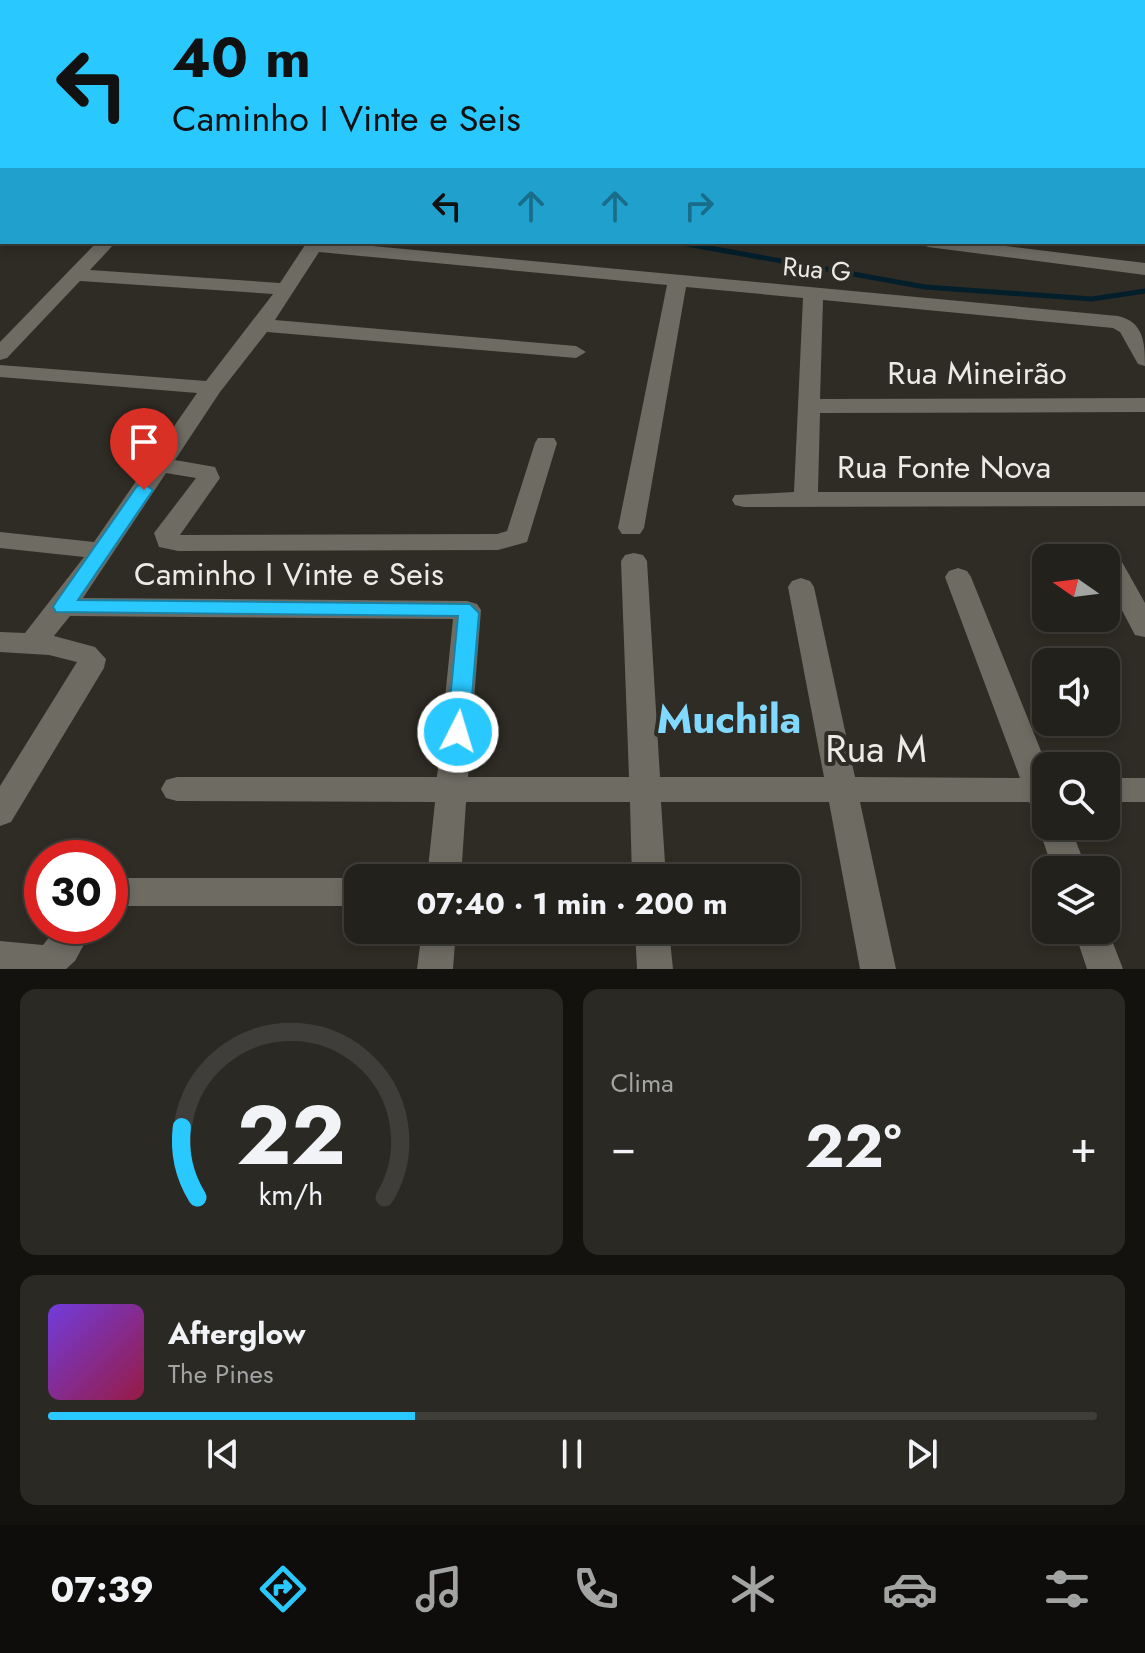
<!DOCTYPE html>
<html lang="pt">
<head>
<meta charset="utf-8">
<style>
	:root { --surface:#22211b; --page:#2a2924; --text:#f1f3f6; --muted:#a2a3a3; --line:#3f3e3a; --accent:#29c8ff }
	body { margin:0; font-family:Jost,sans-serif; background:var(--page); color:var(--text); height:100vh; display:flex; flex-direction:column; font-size:30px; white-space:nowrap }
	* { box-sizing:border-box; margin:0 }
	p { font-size:26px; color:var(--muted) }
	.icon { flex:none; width:44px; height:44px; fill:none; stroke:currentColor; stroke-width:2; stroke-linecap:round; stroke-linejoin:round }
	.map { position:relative; height:969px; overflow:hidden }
	.panel { display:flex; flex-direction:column; gap:20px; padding:20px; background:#13120f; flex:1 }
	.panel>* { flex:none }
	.banner { position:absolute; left:0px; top:0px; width:1146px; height:244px; box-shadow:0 4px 12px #0003,0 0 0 2px var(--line); background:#29c8ff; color:#111; overflow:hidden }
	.needle { width:52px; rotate:284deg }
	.buttons { position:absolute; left:1032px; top:544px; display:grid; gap:16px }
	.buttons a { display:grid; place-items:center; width:88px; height:88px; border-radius:16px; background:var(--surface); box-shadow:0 4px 12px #0003,0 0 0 2px var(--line); font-size:40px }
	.speed { position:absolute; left:24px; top:840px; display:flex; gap:16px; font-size:40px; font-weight:700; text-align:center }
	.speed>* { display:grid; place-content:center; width:104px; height:104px; border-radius:50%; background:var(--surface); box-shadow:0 4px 12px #0003,0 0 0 2px var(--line); line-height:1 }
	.speed .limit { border:12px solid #d22; background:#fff; color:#111 }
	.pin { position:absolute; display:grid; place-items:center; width:68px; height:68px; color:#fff; margin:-82px -34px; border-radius:50% 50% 50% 0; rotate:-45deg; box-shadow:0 0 8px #0007 }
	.pin .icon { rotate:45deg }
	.me { position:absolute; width:88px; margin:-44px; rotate:5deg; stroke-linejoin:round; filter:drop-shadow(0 0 6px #0008) }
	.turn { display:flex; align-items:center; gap:28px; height:168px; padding:0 40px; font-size:36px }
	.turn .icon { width:104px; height:104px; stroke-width:2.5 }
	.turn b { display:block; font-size:56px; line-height:68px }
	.lanes { display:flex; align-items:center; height:76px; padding:0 40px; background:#0003; justify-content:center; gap:40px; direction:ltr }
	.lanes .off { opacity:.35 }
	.big { font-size:60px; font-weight:700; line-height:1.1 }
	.panel .tile { flex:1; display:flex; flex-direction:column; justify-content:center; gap:12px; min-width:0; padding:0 28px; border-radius:16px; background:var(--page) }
	.panel .dial { align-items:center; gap:0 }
	.dial svg { height:208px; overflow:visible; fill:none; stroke:var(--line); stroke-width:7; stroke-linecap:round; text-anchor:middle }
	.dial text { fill:var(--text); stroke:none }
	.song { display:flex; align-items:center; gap:24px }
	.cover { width:96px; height:96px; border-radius:12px; background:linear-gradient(135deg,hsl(260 70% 55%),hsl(340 70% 35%)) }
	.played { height:8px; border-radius:4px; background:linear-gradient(90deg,var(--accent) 35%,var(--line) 35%) }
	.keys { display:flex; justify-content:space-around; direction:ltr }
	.heat { display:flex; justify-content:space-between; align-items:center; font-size:44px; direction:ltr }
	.panel .tiles { flex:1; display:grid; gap:20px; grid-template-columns:1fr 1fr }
	.tile:last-child { grid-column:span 2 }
	.trip { position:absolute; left:344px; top:864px; width:456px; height:80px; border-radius:16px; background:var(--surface); box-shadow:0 4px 12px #0003,0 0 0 2px var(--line); font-weight:700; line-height:80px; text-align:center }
	.dock { display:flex; height:128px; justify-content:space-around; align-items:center; background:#0e0d0b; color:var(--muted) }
	.dock .icon { width:56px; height:56px }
	.dock .selected { color:var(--accent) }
	.dock b { font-size:36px; color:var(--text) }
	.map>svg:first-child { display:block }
</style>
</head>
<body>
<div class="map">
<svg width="1145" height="969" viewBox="0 0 1145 969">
	<rect width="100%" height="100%" fill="#2e2c24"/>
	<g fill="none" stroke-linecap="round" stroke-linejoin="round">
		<path stroke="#031f2c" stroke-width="5" d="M676,242L925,287L1092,299L1145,291"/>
		<path fill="#6d6b62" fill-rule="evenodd" d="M8,0H24L7,2Z
			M150,0H166L149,2Z
			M291,0H306L290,2Z
			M425,0H440L424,2Z
			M656,0H669L655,2Z
			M706,0H718L719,2H707Z
			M778,0H791L792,2H779Z
			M893,0H907L908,2H894Z
			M916,0H958L915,2Z
			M983,0H997L998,2H984Z
			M1062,0H1076L1077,2H1063Z
			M1144,37H1145V45H1144Z
			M0,109H2V117H0Z
			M2,152V163L0,164V153Z
			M0,182H2V192H0Z
			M0,209H2L0,221Z
			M97,242H116L90,270L280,283L307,242H330L1118,316C1144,322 1145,343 1145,366L1138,364L1120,332L1113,328L823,300L820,399L1145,398V412L820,413L818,492H1145V506L744,507L735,505L732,500L735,495L794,492L803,298L686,287L644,528L640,534H622L618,528L667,285L319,252L275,320L576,346L586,352L576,358L267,332L220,392L175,460L215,467L220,478L180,535L497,534L507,531L535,443L538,438H554L557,443L527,542L498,550L178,551L159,547L154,533L196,478L166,473L83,598L467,601L477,604L481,610L468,777H629L621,561L625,555L634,553L643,555L647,561L660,777H824L788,587L792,581L801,578L810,581L814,587L855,777L1020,778L945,577L949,571L958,568L967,571L971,577L1047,766L1046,814L1034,811L1029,802H860L896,969H860L829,802H661L666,878H632L630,802H466L461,878H427L435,802L177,801L166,798L161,789L166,780L177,777H437L453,619L70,616L54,636L95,647L106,659L104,668L11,822L0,826V786L77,662L49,655L0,652V632L25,633L84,557L0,548V532L94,542L197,393L0,377V365L206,381L273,294L80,281L7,358L0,360V342Z
			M919,242H972L1145,263V275L928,247Z
			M1108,551L1117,553L1145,603V637L1135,635L1106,580V558H1096L1099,553Z
			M1106,778H1145V802H1106Z
			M1046,816V826H1070L1087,870H1053L1038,826Z
			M110,878H358V906H110Z
			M1106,925L1123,969H1087L1074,930H1106Z
			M58,926H94L75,961L66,969H0V941L43,945Z
			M422,930H456L453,969H417Z
			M635,930H669L673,969H637Z"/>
		<path fill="#6d6b62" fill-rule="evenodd" d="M469,0H495L496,2H470Z
			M532,0H557L558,2H533Z
			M1144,82H1145V90H1144Z"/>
	</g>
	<path fill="#29c8ff" stroke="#1b82a6" stroke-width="2" d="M144,484L153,490L78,600L470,604L479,613L469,732L466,738L458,740L450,738L447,732L458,616L56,612L53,607L56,602L137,486Z"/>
	<g text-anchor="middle" stroke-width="8" stroke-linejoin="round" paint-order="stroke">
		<g font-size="26" fill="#eceae6" stroke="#2e2c24">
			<text transform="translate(817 269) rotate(5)" y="9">Rua G</text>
		</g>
		<g font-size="32" fill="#eceae6" stroke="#2e2c24">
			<text x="977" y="384">Rua Mineirão</text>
			<text x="944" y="478">Rua Fonte Nova</text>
			<text x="289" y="585">Caminho I Vinte e Seis</text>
		</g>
		<g font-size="38" fill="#eceae6" stroke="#2e2c24">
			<text x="876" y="762">Rua M</text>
		</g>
		<g font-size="40" font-weight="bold" fill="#81d9ff" stroke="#2e2c24">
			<text x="729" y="733">Muchila</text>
		</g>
	</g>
</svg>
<div class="buttons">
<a><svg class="needle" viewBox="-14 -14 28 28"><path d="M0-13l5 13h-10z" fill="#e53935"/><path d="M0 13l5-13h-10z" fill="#a2a3a3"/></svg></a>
<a><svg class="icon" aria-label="sound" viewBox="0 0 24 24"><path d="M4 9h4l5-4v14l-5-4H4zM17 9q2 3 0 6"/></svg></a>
<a><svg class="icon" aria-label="search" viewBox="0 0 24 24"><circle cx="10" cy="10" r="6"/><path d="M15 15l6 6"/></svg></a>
<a><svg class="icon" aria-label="layers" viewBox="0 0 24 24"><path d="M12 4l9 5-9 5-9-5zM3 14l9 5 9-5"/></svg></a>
</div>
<div class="speed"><div class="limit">30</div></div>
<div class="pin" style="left:144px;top:490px;background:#d93025"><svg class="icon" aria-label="arrive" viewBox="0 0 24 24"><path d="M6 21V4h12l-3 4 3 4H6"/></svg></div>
<svg class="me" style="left:458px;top:732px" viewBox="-20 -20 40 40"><circle r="17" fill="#29c8ff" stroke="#fff" stroke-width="3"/><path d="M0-11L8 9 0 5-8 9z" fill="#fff"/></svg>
<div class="trip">07:40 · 1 min · 200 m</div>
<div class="banner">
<div class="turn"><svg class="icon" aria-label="left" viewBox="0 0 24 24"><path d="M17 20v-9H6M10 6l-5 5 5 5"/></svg><div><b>40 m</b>Caminho I Vinte e Seis</div></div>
<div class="lanes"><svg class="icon" aria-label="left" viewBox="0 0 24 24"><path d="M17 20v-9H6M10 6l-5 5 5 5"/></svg><svg class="icon off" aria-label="ahead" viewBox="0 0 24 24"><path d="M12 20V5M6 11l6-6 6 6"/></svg><svg class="icon off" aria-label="ahead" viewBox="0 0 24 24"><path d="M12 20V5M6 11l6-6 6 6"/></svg><svg class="icon off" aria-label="right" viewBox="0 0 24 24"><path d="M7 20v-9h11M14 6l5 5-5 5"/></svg></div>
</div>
</div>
<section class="panel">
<div class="tiles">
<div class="tile dial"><svg viewBox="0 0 100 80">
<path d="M14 69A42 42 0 1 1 86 69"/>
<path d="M14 69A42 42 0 0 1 8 42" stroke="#29c8ff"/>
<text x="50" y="56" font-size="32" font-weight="700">22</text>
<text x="50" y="72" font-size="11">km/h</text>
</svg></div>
<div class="tile"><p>Clima</p>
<div class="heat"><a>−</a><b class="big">22°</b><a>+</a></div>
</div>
<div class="tile">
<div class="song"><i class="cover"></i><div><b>Afterglow</b><p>The Pines</p></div></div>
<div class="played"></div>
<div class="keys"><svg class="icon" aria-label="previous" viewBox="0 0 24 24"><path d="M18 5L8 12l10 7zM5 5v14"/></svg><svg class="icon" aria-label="pause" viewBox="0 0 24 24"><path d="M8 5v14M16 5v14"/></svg><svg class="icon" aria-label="next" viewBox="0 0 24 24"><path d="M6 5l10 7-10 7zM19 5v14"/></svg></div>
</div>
</div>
</section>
<nav class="dock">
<b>07:39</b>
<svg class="icon selected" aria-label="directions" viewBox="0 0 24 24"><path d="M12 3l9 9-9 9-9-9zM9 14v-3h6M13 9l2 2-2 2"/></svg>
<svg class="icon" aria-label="music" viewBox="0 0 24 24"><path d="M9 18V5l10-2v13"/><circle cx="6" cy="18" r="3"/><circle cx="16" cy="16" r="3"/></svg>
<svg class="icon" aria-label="phone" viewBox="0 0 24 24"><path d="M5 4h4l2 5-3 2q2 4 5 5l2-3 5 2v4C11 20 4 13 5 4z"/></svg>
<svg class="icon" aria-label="climate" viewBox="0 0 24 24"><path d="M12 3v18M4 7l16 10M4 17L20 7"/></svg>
<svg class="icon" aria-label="car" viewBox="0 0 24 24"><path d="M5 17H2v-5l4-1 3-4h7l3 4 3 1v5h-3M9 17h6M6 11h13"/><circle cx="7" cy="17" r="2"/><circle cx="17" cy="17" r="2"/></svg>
<svg class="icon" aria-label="filters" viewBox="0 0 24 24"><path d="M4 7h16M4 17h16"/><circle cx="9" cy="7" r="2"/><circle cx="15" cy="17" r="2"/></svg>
</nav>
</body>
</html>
